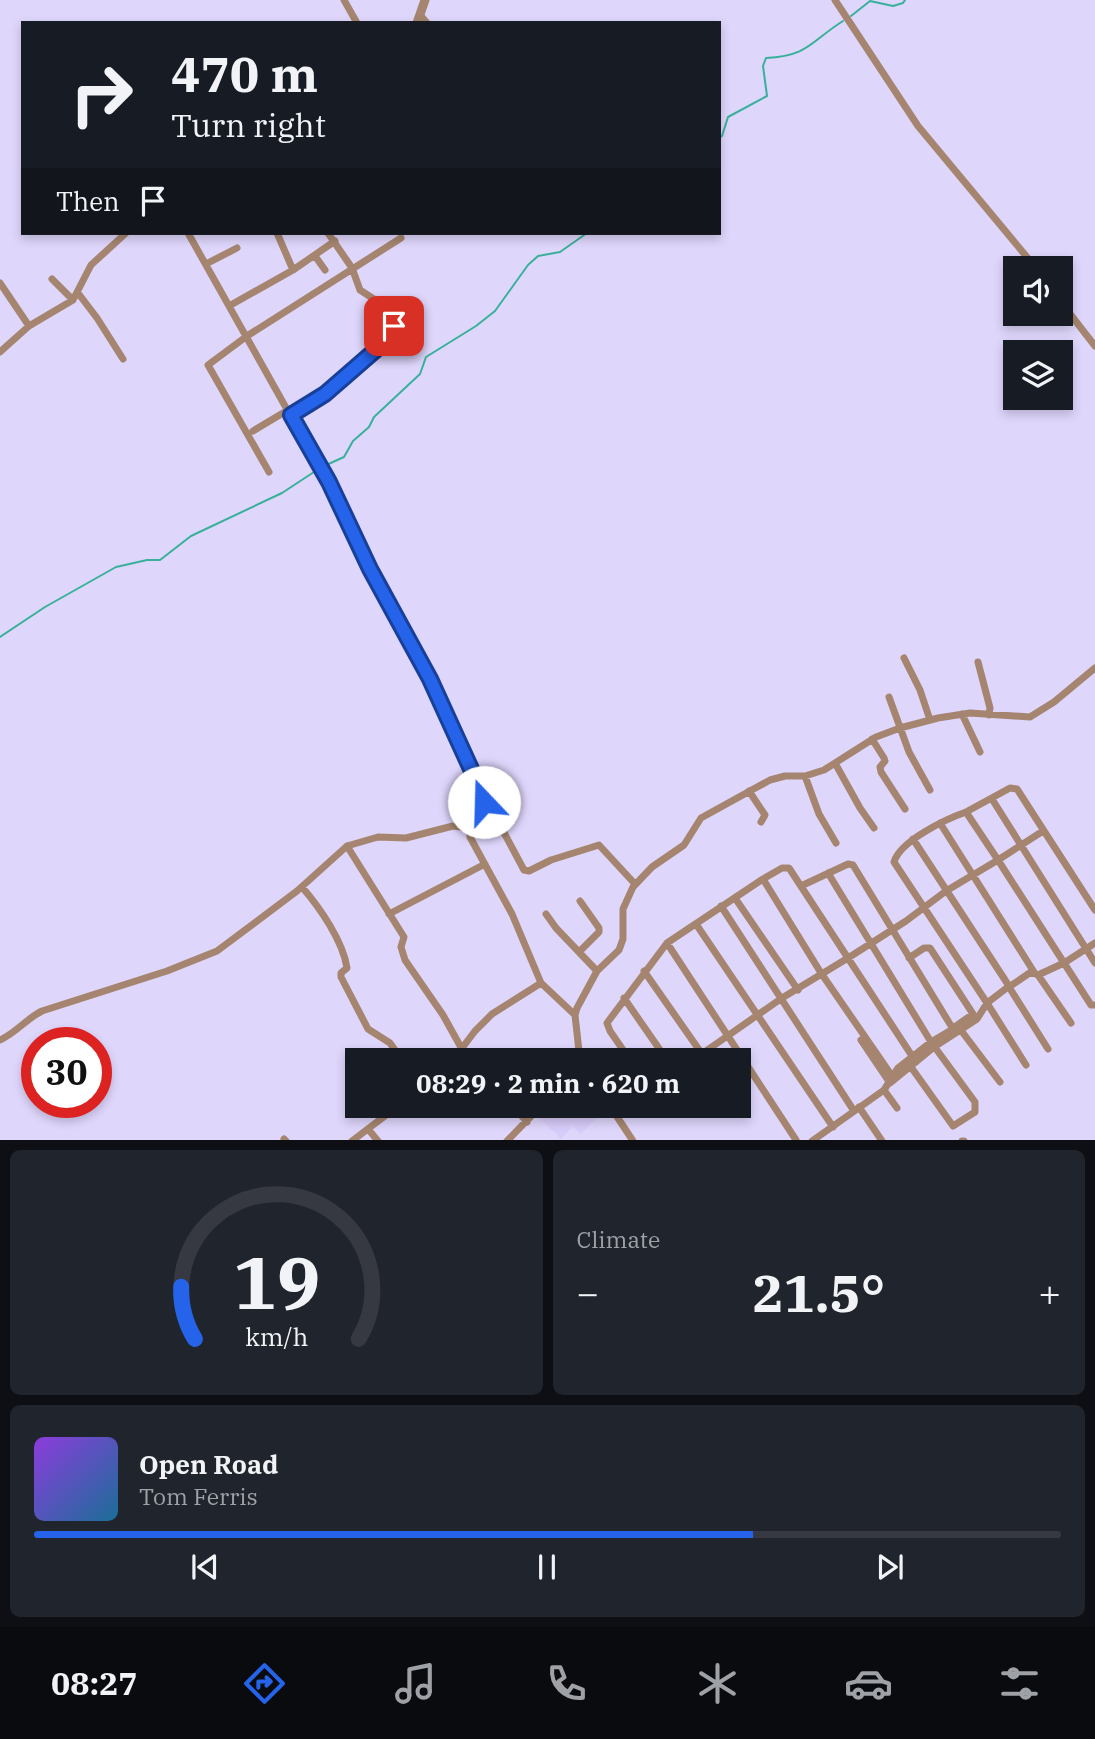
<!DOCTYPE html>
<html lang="en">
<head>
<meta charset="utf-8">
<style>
	:root { --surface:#171b24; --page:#20242c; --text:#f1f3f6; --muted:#9ea1a6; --line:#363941; --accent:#2563eb }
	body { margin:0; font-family:"IBM Plex Serif",serif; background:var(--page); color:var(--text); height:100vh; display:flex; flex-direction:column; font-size:26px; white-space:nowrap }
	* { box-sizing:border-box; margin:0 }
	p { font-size:23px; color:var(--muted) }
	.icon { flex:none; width:38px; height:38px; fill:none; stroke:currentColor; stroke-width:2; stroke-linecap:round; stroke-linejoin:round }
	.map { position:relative; height:1140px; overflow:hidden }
	.panel { display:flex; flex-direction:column; gap:10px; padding:10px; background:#0d0f14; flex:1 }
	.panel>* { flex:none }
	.banner { position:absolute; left:21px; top:21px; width:700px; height:214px; border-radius:0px; box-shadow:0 4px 10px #0003; background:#171b24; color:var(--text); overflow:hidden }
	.tools { position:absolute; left:1003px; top:256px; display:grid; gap:14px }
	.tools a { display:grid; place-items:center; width:70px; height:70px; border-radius:0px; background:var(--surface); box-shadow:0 4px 10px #0003; font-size:35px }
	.speed { position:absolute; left:21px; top:1027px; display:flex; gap:14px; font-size:35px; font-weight:700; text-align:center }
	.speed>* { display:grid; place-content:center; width:91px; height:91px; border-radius:50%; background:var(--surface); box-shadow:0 4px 10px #0003; line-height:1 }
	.speed .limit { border:10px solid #d22; background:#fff; color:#111 }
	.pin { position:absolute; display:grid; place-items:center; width:60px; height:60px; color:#fff; margin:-30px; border-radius:14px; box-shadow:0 4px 10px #0006 }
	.me { position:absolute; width:77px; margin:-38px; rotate:339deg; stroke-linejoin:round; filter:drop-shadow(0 0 5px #0008) }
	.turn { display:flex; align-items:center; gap:24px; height:147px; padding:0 35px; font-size:32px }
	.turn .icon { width:91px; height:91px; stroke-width:2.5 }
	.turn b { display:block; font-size:49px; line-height:60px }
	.then { display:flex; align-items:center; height:66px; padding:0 35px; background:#0003; gap:14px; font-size:26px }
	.big { font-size:52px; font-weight:700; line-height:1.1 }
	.panel .card { flex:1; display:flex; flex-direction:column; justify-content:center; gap:10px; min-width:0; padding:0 24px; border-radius:10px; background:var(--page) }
	.panel .dial { align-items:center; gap:0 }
	.dial svg { height:182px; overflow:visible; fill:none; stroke:var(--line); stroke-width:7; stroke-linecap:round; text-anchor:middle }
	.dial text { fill:var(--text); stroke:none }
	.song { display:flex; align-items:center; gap:21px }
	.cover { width:84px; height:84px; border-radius:10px; background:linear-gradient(135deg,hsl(270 70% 55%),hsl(200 70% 35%)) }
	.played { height:7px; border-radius:4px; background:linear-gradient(90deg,var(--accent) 70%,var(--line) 70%) }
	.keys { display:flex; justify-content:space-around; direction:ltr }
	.heat { display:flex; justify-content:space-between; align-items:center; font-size:38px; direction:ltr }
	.panel .tiles { flex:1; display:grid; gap:10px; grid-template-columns:1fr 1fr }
	.card:last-child { grid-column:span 2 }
	.trip { position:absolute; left:345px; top:1048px; width:406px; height:70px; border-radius:0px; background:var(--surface); box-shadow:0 4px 10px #0003; font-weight:700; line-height:70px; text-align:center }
	.dock { display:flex; height:112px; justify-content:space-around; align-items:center; background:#090b0e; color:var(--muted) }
	.dock .icon { width:49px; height:49px }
	.dock .current { color:var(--accent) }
	.dock b { font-size:32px; color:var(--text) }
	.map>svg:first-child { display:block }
</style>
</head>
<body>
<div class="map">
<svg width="1095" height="1141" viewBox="0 0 1095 1141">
	<rect width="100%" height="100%" fill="#dfd6fc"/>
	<path fill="#d8ccfa" d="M549,1106H598L596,1118L581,1134L573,1126L561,1139L538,1116Z"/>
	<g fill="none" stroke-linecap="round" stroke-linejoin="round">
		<path stroke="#39b19a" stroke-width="2" d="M851,16L870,1L893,6L903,3L905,0
			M719,138L722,136L728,117L767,96L763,66L766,58C809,56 811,41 843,21
			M324,466L344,457L353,441L369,427L374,417L420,374L426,357L476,326L495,311L528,265L538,256L560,252L587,233
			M0,637L45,607L116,567L147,560H160L191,536L282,493L317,470"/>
		<path stroke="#a5856f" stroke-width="7" d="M344,0L357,23
			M835,0L918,126L1036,268
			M421,16L427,23
			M188,233L349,520L382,593L430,679L483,798C484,813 468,822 470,837L512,914L541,983L575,1015
			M277,233L293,270
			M315,256L325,270
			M206,264L237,248
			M52,279L73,300
			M0,283L29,326
			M78,293L97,318L123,359
			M1060,301L1095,346
			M229,306L293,270L335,241
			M0,352L29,326L73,300L91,265L126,233
			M291,415L325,394L395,332L383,305L360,290L352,268L328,233
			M253,431L288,410
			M269,472L208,365L247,336L401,238
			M904,658L920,690L930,720
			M978,662L990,708L989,715
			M889,697L909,752L930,790
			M962,714L980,752
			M872,739L884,758L885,761L880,767L881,772L905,809
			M835,763L860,808L874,828
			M805,776L819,814L836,843
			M749,791L765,815L761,822
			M992,799L1095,963
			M966,812L1010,788L1017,789L1095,910
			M476,818L498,824L501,827L524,870L529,871L551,860L599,845L635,884
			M940,823L1034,972
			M1043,831L998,860L1091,1005H1095
			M347,846L404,937L401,947L405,960L443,1015L468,1060
			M828,873L931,1042L975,1102V1112L953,1126L911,1067
			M763,879L667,943L796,1140
			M801,886L848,864L853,865L953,1029L931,1042L898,1068L884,1090L812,1141
			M302,887C320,908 343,941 347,968L341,973V977L368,1029L390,1043L402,1060
			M735,898L798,990
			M721,906L854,1111
			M389,914L485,864
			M546,914L556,928L597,971
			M696,924L833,1127
			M579,952L599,932V928L580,901
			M909,958L924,948H930L973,1014L953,1028
			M644,971L702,1054
			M1038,975L1071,1023
			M624,998L667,1060
			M960,1029L1000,1082
			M0,1040C16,1033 26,1019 42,1011L167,971L217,951L297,891L347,846L378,837L406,838L453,826L470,828
			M861,1040L890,1083L934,1047L977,1019L987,1003L1026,1065
			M1048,1049L1009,987L1031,972L1038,975L1064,963L1095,943
			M453,1060L475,1031L492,1014L541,983
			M580,1060L575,1015L577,1008L597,971L619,950L623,939V909L633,887L652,867L684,845L701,818L770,780L785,776H805L824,770L876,737L900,728L938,718L970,713L1030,717L1054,702L1095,668
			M630,1060L610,1031L607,1023L667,943
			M693,1060L782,998L848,958L906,921L946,891L998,860L966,812C946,819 900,841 894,862L987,1003L1008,987L1007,983L913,839
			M892,1076L821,973L763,879L782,868H789L791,871L916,1062
			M884,1090L897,1108
			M437,1106L439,1110
			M513,1106L527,1122
			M610,1106L633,1141
			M859,1107L882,1141
			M368,1129L378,1141
			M284,1139L286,1141
			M352,1141L398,1106
			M507,1141L541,1106
			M962,1141H964"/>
		<path stroke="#a5856f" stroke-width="9" d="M417,23L425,0"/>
	</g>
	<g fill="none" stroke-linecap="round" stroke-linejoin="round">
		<g stroke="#184099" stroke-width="18">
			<path id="route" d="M394,326V334L325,394L291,415L329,482L370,569L430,679L471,769L484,802"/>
		</g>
		<use href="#route" stroke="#2563eb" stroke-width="12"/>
	</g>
</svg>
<div class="tools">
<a><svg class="icon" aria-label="sound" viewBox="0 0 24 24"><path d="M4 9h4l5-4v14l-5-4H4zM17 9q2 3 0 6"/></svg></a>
<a><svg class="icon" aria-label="layers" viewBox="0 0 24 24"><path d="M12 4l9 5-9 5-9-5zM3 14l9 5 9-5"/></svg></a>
</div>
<div class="speed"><div class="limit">30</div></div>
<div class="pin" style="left:394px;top:326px;background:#d93025"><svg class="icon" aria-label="arrive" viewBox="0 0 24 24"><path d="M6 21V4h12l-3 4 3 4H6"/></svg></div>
<svg class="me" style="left:484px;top:802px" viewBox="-20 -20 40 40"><circle r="19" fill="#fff"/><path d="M0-13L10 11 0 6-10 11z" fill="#2563eb"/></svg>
<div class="trip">08:29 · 2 min · 620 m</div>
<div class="banner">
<div class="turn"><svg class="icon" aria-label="right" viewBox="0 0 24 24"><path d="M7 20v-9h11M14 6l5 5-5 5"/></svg><div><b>470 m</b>Turn right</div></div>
<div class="then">Then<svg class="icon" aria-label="arrive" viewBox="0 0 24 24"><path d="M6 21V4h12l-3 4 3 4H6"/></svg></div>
</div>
</div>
<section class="panel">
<div class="tiles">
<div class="card dial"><svg viewBox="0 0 100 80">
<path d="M14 69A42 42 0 1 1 86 69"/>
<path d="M14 69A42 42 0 0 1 8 46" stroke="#2563eb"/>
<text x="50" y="56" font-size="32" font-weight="700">19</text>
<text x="50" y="72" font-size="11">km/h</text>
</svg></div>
<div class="card"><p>Climate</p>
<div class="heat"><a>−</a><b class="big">21.5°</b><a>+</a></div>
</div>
<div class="card">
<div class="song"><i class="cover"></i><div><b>Open Road</b><p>Tom Ferris</p></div></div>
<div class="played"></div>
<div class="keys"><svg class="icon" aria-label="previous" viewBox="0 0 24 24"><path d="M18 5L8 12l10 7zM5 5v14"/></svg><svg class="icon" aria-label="pause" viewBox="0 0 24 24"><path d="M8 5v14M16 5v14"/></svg><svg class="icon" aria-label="next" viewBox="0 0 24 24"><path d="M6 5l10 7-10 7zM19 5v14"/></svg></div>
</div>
</div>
</section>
<nav class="dock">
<b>08:27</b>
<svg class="icon current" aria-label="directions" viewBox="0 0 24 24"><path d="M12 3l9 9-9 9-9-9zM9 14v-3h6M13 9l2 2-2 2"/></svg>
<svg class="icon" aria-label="music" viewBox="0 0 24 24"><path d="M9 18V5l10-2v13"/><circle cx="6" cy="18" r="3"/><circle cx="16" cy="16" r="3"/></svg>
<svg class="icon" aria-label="phone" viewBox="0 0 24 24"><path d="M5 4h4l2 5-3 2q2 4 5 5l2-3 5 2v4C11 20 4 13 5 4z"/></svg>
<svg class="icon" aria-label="climate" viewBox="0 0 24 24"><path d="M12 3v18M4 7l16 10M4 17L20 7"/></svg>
<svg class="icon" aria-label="car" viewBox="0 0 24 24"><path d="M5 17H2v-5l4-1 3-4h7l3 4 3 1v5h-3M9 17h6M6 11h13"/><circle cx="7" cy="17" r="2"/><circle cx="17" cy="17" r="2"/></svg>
<svg class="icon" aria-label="filters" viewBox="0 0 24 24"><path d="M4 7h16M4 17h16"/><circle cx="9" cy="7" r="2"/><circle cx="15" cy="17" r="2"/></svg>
</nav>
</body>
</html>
